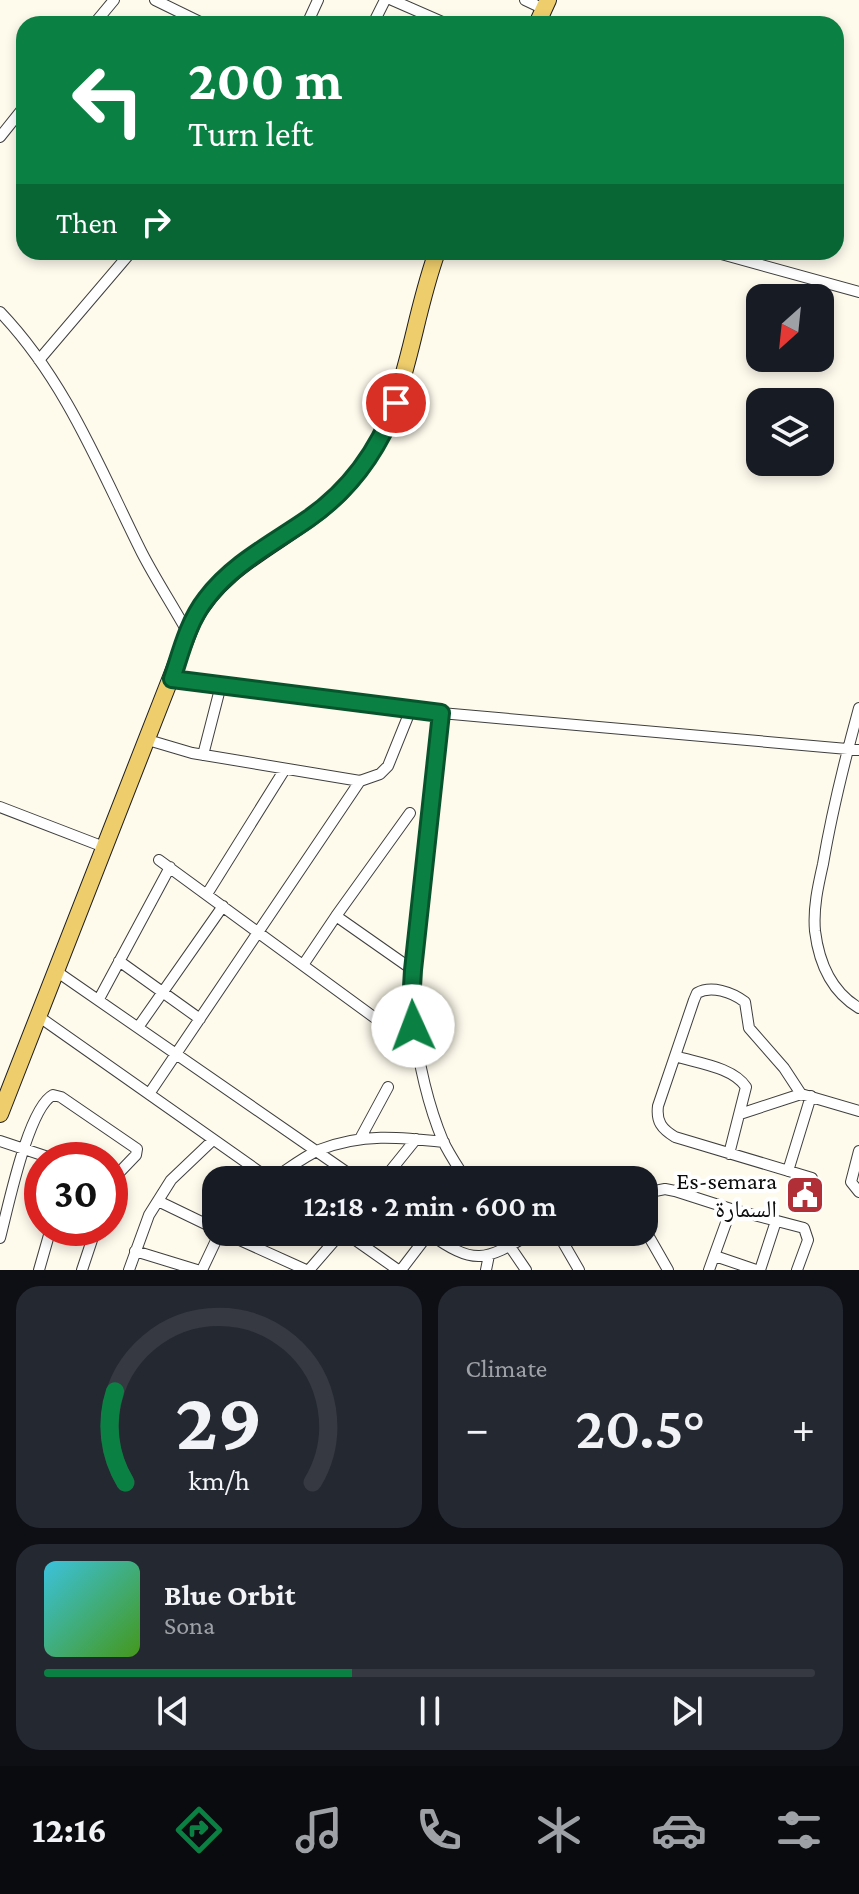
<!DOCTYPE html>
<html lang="en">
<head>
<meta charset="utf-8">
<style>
	:root { --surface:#171b24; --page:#242831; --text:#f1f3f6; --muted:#9ea1a6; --line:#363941; --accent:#0b8043 }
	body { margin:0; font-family:"Crimson Pro","Noto Naskh Arabic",serif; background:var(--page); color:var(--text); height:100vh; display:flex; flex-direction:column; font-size:30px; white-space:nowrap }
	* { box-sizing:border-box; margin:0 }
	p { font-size:26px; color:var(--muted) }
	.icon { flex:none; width:44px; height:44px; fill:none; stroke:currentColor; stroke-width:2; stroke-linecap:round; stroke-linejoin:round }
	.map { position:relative; height:1270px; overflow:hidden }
	.sheet { display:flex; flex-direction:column; gap:16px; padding:16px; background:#0d0f14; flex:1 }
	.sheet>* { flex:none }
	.hud { position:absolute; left:16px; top:16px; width:828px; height:244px; border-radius:24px; box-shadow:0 4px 12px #0003; background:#0b8043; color:#fff; overflow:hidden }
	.needle { width:52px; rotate:207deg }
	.tools { position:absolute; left:746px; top:284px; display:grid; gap:16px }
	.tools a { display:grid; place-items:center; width:88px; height:88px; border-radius:16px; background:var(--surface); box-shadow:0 4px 12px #0003; font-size:40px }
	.speed { position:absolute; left:24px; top:1142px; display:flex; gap:16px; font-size:40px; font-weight:700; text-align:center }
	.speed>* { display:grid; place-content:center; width:104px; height:104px; border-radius:50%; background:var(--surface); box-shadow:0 4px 12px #0003; line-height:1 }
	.speed .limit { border:12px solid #d22; background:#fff; color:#111 }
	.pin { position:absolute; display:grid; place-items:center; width:68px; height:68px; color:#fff; margin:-34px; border:4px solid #fff; border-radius:50%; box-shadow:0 2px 8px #0007 }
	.me { position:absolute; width:88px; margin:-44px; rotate:358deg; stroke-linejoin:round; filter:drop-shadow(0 0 6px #0008) }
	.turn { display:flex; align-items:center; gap:28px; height:168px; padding:0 40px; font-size:36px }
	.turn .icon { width:104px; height:104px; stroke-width:2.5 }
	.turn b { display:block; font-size:56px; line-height:68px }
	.then { display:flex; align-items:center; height:76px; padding:0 40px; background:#0003; gap:16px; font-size:30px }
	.big { font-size:60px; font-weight:600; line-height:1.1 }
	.sheet .card { flex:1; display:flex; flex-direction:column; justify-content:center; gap:12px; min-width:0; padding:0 28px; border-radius:24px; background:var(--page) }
	.sheet .dial { align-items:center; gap:0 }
	.dial svg { height:208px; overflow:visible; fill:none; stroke:var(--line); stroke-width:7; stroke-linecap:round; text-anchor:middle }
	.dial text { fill:var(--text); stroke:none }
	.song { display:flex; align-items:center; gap:24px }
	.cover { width:96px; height:96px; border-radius:12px; background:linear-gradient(135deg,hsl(190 70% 55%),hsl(100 70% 35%)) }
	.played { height:8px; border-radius:4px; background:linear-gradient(90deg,var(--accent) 40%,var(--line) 40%) }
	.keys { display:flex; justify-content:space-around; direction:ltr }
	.heat { display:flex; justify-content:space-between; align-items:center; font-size:44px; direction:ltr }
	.sheet .tiles { flex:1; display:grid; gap:16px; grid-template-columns:1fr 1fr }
	.card:last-child { grid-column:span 2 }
	.trip { position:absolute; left:202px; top:1166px; width:456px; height:80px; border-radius:24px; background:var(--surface); box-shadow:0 4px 12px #0003; font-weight:600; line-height:80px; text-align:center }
	.dock { display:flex; height:128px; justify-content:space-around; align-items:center; background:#090b0e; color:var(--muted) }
	.dock .icon { width:56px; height:56px }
	.dock .on { color:var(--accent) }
	.dock b { font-size:36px; color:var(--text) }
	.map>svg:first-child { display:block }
</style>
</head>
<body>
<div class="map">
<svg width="859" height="1270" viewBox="0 0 859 1270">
	<rect width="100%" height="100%" fill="#fefaec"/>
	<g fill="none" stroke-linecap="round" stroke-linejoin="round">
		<g stroke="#3f3f3f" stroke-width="12">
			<path id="minor" d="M155,0L204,24
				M392,0L447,24
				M525,0L544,9
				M94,24L114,0
				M307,24L318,0
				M373,24L385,0
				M0,137L24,107
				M714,252L859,292
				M0,312C66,381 100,469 142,553C156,580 173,606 188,633
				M39,360L131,252
				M172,679L441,713L859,750
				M859,708C845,759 832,811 823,864C818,886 813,908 815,931C819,963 832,992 859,1008
				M441,713L411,1004C416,1050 425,1098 443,1141C449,1154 458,1167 466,1180
				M148,740L192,753L360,781L380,774L388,766L411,709
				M203,755L221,685
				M0,807L104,847
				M410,813L336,916L413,970
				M159,860L416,1048
				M207,894L285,769
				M119,961L200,1019
				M303,965L336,916
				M56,971L358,1180
				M99,999L170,867
				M38,1016L271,1180
				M139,1026L223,906
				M675,1056C697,1063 733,1067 746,1087L729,1154
				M149,1094L360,781
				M801,1094L784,1068L749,1028L745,1002C732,992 711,985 697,993L694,1000L658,1106C656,1122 662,1129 675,1137L812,1178
				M740,1114L801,1094L859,1111
				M361,1137L388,1087
				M0,1141L57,1160
				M859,1151L851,1182L859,1192
				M788,1171L811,1096
				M271,1180C287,1170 303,1157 319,1150C362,1133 399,1137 444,1142
				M383,1180L416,1139
				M158,1201L216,1229
				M644,1201L655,1191L665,1189L675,1191L731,1209L804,1228L808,1240L797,1270
				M644,1228L668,1270
				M222,1232L306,1270
				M344,1232L398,1270
				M427,1232C476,1267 484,1261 534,1232
				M500,1232L526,1270
				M557,1232L579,1270
				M0,1238C8,1208 28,1108 53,1095L61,1097L137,1149L136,1155L113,1179L110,1187
				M135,1251L197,1270
				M715,1256L756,1270
				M39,1270L51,1228
				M82,1270L96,1228
				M129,1270L149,1215L171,1180L213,1140
				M202,1270L220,1232
				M309,1270L342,1232
				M401,1270L430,1232
				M486,1270L489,1255
				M709,1270L731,1209
				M760,1270L776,1221"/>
		</g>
		<g stroke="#1d1d1d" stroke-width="18">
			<path id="primary" d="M537,24L548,0
				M0,1114L193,621C226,558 297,539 344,489C408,422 407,334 437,252"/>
		</g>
		<use href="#minor" stroke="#fff" stroke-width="10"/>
		<use href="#primary" stroke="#eecd6c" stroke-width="16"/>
	</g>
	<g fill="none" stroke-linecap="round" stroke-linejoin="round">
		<g stroke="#07532c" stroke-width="20">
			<path id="route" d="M396,403C378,451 350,490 308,519C272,544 232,564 206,599C188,622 181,652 172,679L441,713L413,970L411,1004L413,1026"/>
		</g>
		<use href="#route" stroke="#0b8043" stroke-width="14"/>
	</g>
	<defs>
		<g id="civic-square" transform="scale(2)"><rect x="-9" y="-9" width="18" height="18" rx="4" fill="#b12f37" stroke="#fff"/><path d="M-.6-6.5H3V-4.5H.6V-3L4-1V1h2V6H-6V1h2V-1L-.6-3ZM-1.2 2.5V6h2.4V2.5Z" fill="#fff"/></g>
	</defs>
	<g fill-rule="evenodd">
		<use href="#civic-square" x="805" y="1195"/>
	</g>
	<g text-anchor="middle" stroke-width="8" stroke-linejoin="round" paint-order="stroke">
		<g font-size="24" fill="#0c0c0c" stroke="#fff" text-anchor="end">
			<text x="777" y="1189">Es-semara<tspan x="777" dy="28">السمارة</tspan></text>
		</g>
	</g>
</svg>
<div class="tools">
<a><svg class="needle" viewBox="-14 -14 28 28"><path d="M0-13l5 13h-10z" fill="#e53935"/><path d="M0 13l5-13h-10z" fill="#9ea1a6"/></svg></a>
<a><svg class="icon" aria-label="layers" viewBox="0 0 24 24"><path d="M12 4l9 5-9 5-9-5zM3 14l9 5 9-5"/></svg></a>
</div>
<div class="speed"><div class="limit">30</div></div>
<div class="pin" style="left:396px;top:403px;background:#d93025"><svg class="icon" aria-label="arrive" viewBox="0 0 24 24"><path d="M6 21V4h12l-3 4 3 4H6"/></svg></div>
<svg class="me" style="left:413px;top:1026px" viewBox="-20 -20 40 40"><circle r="19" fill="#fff"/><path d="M0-13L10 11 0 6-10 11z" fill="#0b8043"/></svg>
<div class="trip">12:18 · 2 min · 600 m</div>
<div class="hud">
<div class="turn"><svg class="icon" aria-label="left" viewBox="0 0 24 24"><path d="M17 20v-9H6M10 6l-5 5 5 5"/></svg><div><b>200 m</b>Turn left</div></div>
<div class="then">Then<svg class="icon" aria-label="right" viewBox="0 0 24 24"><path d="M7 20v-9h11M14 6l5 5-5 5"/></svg></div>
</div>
</div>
<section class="sheet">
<div class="tiles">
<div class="card dial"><svg viewBox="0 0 100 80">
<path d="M14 69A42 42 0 1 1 86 69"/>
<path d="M14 69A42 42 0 0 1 10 34" stroke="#0b8043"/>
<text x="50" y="56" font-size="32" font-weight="700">29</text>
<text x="50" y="72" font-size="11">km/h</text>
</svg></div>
<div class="card"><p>Climate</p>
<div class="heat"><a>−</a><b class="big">20.5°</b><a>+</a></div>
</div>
<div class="card">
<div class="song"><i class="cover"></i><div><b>Blue Orbit</b><p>Sona</p></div></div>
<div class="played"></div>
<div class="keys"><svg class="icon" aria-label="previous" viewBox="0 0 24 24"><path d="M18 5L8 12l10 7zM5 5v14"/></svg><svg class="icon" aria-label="pause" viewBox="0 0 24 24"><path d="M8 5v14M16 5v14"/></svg><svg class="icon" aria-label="next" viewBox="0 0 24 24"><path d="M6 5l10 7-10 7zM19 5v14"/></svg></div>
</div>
</div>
</section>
<nav class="dock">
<b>12:16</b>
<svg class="icon on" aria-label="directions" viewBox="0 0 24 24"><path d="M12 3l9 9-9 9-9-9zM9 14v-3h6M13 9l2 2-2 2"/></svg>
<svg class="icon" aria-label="music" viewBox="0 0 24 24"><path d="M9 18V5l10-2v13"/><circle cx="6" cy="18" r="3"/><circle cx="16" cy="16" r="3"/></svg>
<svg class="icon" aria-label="phone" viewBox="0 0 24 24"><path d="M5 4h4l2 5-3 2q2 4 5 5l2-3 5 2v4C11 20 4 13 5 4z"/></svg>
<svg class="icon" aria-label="climate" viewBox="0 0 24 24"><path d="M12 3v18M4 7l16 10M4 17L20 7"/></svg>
<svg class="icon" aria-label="car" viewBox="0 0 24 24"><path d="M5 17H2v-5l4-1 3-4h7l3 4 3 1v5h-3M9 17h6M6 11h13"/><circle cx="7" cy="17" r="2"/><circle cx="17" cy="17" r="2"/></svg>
<svg class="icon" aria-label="filters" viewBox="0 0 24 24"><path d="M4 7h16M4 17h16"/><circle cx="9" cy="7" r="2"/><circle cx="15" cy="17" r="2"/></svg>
</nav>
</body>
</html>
